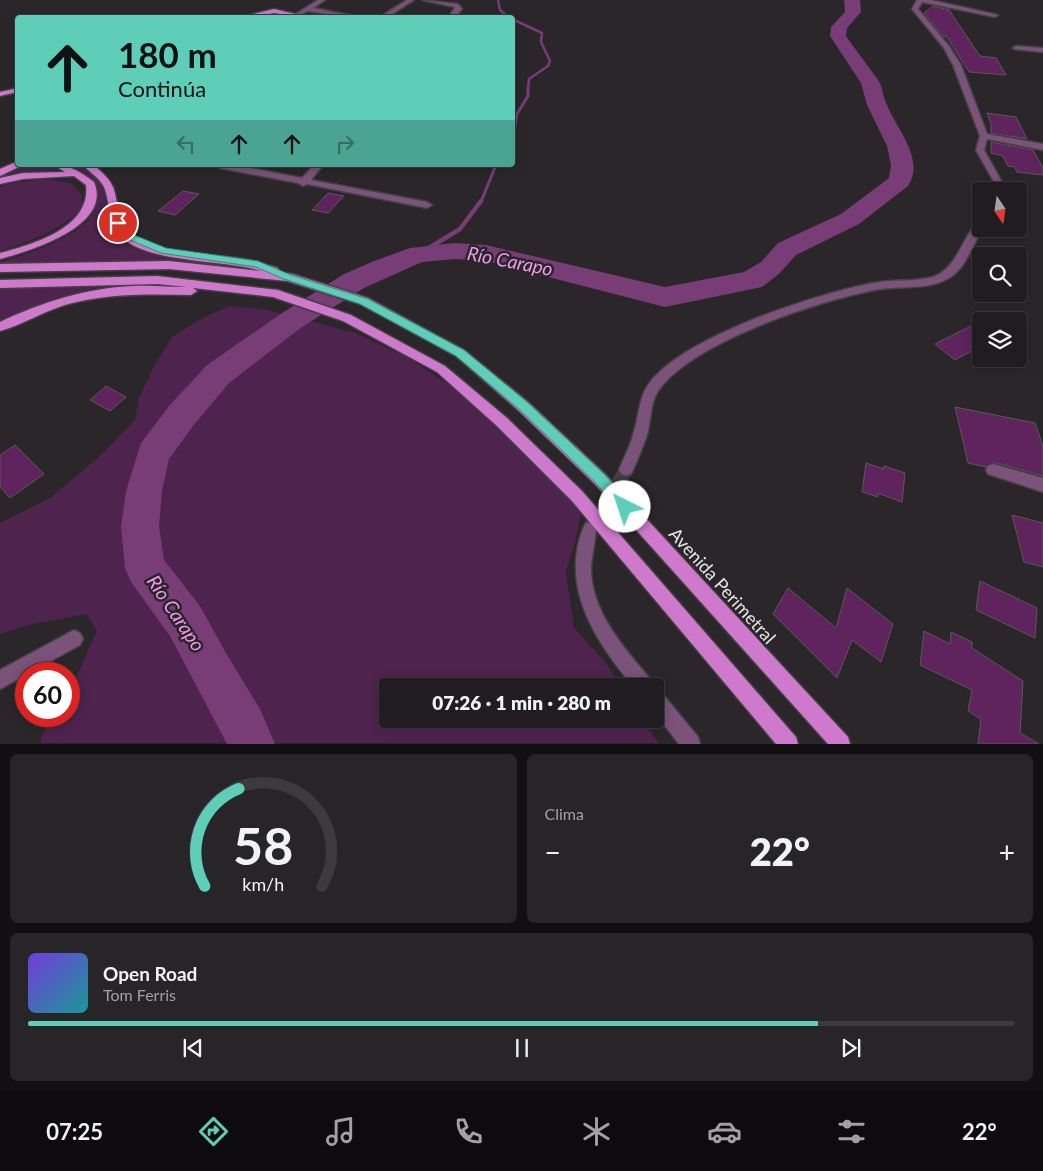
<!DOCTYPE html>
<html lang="es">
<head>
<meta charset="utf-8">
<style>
	:root { --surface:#201c20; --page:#282529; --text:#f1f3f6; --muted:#a2a1a5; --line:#3d3a3e; --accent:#5eceb8 }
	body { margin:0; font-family:Lato,sans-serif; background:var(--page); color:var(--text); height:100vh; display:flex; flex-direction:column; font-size:19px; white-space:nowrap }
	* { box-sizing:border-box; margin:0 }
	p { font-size:16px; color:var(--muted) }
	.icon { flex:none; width:28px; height:28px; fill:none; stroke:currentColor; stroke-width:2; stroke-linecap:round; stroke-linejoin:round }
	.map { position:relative; height:744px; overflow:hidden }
	.details { display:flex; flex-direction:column; gap:10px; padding:10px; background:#120f12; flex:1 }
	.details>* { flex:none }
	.banner { position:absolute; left:15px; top:15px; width:500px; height:152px; border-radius:5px; box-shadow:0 2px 12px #0003,0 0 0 1px var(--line); background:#5eceb8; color:#111; overflow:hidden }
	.needle { width:32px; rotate:167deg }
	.controls { position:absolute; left:972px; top:182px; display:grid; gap:10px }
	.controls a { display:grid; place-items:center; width:55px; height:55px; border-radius:5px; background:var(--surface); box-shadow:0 2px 12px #0003,0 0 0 1px var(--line); font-size:25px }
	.speed { position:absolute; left:15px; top:662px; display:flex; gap:10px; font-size:25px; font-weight:700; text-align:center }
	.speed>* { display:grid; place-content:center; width:65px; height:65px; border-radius:50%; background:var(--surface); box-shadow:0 2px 12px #0003,0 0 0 1px var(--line); line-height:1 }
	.speed .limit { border:8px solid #d22; background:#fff; color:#111 }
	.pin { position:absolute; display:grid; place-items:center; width:42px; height:42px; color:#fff; margin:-21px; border:2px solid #fff; border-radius:50%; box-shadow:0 1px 5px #0007 }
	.me { position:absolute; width:55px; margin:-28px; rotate:319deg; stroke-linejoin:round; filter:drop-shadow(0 0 4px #0008) }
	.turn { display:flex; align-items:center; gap:18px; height:105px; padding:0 20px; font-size:22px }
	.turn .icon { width:65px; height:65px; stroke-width:2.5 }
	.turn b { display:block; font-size:35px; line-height:42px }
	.lanes { display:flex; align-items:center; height:48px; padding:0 20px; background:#0003; justify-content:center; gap:25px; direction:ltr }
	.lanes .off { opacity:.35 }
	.big { font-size:38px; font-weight:800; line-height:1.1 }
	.details .tile { flex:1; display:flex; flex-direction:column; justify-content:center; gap:8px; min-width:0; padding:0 18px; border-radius:8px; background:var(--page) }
	.details .dial { align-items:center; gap:0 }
	.dial svg { height:130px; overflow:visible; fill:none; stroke:var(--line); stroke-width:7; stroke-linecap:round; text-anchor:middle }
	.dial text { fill:var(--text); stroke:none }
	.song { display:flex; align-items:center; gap:15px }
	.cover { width:60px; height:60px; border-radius:8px; background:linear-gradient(135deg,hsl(260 70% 55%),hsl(180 70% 35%)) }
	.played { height:5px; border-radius:2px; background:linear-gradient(90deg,var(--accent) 80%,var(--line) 80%) }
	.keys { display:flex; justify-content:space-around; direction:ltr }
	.heat { display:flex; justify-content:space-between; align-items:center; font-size:28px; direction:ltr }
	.details .tiles { flex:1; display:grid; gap:10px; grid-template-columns:1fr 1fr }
	.tile:last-child { grid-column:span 2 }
	.trip { position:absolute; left:379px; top:678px; width:285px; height:50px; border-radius:5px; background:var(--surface); box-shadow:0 2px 12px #0003,0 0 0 1px var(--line); font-weight:800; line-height:50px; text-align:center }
	.tabs { display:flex; height:80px; justify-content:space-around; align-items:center; background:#0d0b0d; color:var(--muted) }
	.tabs .icon { width:35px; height:35px }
	.tabs .current { color:var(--accent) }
	.tabs b { font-size:22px; color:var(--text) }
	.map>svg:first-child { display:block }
</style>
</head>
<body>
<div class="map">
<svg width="1043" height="744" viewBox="0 0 1043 744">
	<rect width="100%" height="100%" fill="#2a262a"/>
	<path fill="#4e234d" d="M24,165H84C109,188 103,193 110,223C118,256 164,254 189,260C198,262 206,266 215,269L0,267V262C24,256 76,238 91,217C98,206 97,190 93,179C65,164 29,171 0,179Z
		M49,179L72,184L82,195V209C58,231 31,241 0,251V187L13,183Z
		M0,281L161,283L95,288L54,299L0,321Z
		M229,306L264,309L356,333L410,359L506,423L582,507L576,539L566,571L574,628L606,663L620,686H388V719H641L659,743H40L42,734L55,716H69V694L97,630L86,614L29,625L0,634V523L50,498L100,456L135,420L139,398L155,364L173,336L203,318Z"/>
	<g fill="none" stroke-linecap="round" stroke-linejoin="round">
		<path stroke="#783c76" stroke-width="2.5" d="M498,0L500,10L510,18
			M512,19L542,33L541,42L550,61L548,66L529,79L528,90"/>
		<path stroke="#783c76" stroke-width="3" d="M512,144L517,114L528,96V88
			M481,202L496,165"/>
		<path stroke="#783c76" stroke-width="4.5" d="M419,254L460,229L481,201"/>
		<path fill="#783c76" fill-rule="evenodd" d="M844,0H860L861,12L847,28L846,36C856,51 868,65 878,80C883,87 883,97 887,105C896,128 926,160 908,186L859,224L796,255L779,274L762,287L665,307L486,261L455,259L422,262L364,288L302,327L229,383L193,426L169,459L162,491L159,526L164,560L200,606L226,653L260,709L275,744H227L170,636L131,582L125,568L121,526L126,491L141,443L169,406L207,365L282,313L344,274L374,261L410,248L455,243L486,245L665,287L744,272L761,262L778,243L841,214L889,178L891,165L887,146L867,105L861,83L830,36L831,27L845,12Z"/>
	</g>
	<path fill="#5f245e" stroke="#5b575a" d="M933,6L949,10L980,56L996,58L1006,75L969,72L947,37L943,36L924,13Z
		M987,113L1016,117L1027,139L991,133V124Z
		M991,142L1033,150L1043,168V175L1017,172L1015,167L1008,166L1003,156L991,153Z
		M183,191L199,194L175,215L158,211Z
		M328,193L344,196L328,213L312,210Z
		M981,321V346L955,360L935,344Z
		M106,386L126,397L110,411L90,400Z
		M955,407L1035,423L1043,446V476L994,462L986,467L968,463Z
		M15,445L44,474L10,498L0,487V455Z
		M866,463L884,469V466L905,473L902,502L878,493V497L862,492Z
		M1012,515L1043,523V567L1024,562Z
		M980,581L1037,608L1035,638L976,610Z
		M788,588L836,628L847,588L893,624L881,662L852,640L837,678L773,614Z
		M924,631L950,644L951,632L972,642V648L1023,681L1020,733L1039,744H978L981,719L968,711L972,690L920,665Z"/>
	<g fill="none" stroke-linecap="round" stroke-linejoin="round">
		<path stroke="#464246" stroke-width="14" stroke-dasharray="14 7" stroke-linecap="butt" d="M596,521L626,470"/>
		<path stroke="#464246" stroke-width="17" stroke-dasharray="17 9" stroke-linecap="butt" d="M592,527L597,519"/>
		<g stroke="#444144" stroke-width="3">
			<path id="minor" d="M318,0H325L313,8L366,18H348L308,11L299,16L294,15Z
				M407,0H414L386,18H378Z
				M422,0L458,4L462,9L455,18H448L455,7Z
				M917,0H931L998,15L995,17L922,2L918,9L949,46L961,65L987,134L1043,144V150L987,139L984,150L1007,191H999L976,150L980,136L953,65L944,48L912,9Z
				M1016,46L1043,48V52L1014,49L1013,48Z
				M216,165H234L302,178L314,165H323L311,180L427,202L432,205L427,208L307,184L303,186L298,183L220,168Z
				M981,222V229H983C972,245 967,267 949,278C928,291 899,285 875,290C818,301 692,342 658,391C650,403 651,421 647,435C643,447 638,458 633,470L631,474L626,476L621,474L619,470C624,457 631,445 634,431C639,416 639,398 648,385C681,337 816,294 873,283C892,279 915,282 933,277C960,268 965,226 981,222Z
				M993,464L1043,478V492L988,474L986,470L988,466Z
				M590,522L595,524C598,531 591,557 591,569C591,612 625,649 651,680L654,686H633C595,641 558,584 585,524Z
				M74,630L80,633L83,639L80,645L0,689V670Z
				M655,689L661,692L698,737L700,744H679L655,713Z"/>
		</g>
		<g stroke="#444144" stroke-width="3">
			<path id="major" d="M274,9L300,15L297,17L274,13L252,18H237Z
				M18,88V92L0,96V92Z
				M18,161V165L21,166L0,176V169Z
				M54,165C70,165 81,172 94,182C113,226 30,251 0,259V253C33,244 91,228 86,185L74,176L23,179L0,184V178L23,173L65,172Z
				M83,165H93C101,171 109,178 113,187C119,202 116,223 130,234C156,255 205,254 237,258C251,260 264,264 278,268L279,272L292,274L368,298L464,350L528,402L605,474L848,737L850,744H828L595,484L518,410L456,356L360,304L287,281L169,269L0,272V264L169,261L261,271C225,259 142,264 119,234C108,220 110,202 104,187C99,177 89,172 83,165Z
				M157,276L278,290L351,315L445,366L507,418L582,491L796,737L798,744H776L572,501L497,426L437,372L343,321L273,297L193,288L197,291L191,295C147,294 107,293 65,305C42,312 22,325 0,331V322C42,302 87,288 133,286C151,285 169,287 188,287L157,284L0,288V280Z"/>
		</g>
		<use href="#minor" fill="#7b5279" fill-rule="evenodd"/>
		<use href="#major" fill="#ce79cb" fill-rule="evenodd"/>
	</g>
	<path fill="#5eceb8" stroke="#3d8678" d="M114,221H121L129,233L166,248L258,261L291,275L368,299L464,350L527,402L605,475L630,503L632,507L630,512L625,514L620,512L596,483L519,409L456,356L360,304L284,279L256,267L161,253L123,237L113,223Z"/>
	<g text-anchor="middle" stroke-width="5" stroke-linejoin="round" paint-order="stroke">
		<g font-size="18" fill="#e7e4e7" stroke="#2a262a">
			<text transform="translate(722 586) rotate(48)" y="6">Avenida Perimetral</text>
		</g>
		<g font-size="19" font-style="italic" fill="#f19bed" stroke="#2a262a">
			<text transform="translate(510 261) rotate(11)" y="7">Río Carapo</text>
			<text transform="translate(176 613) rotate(56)" y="7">Río Carapo</text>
		</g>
	</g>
</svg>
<div class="controls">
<a><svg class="needle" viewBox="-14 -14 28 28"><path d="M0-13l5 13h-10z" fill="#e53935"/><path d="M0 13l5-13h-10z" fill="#a2a1a5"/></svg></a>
<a><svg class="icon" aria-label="search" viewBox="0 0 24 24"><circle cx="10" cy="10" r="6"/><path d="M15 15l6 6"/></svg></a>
<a><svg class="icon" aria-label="layers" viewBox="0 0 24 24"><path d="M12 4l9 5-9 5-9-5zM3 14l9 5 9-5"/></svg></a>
</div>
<div class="speed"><div class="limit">60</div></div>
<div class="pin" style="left:118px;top:223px;background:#d93025"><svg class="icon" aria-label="arrive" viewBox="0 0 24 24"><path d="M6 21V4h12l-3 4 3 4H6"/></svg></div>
<svg class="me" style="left:625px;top:507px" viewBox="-20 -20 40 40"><circle r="19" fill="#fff"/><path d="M0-13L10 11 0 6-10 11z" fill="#5eceb8"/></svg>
<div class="trip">07:26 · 1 min · 280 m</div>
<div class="banner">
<div class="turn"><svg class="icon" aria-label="ahead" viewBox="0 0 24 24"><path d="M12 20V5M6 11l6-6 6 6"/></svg><div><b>180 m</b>Continúa</div></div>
<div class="lanes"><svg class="icon off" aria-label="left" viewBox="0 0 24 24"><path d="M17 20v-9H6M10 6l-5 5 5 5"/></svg><svg class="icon" aria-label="ahead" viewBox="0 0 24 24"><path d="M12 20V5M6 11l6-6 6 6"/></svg><svg class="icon" aria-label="ahead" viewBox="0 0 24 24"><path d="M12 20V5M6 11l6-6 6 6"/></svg><svg class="icon off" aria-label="right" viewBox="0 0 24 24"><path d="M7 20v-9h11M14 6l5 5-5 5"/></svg></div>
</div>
</div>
<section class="details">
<div class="tiles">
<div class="tile dial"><svg viewBox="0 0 100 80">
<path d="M14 69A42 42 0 1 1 86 69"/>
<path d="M14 69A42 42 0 0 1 35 9" stroke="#5eceb8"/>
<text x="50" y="56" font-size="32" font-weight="700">58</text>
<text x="50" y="72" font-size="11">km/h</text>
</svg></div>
<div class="tile"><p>Clima</p>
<div class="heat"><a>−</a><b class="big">22°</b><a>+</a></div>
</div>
<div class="tile">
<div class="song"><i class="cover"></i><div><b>Open Road</b><p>Tom Ferris</p></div></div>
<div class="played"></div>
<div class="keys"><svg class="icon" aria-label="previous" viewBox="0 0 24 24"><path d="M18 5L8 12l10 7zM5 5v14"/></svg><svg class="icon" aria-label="pause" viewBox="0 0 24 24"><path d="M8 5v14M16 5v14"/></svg><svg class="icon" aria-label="next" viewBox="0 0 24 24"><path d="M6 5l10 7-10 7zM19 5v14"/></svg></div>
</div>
</div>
</section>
<nav class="tabs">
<b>07:25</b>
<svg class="icon current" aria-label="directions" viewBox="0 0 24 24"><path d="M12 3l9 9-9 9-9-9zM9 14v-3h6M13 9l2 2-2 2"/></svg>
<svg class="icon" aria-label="music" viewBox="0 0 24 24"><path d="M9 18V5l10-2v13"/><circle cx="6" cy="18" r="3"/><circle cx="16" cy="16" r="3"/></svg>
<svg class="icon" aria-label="phone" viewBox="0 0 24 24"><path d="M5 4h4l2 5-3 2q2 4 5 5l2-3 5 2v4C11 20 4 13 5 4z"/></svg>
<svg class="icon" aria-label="climate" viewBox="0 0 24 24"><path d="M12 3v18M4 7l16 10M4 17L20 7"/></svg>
<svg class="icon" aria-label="car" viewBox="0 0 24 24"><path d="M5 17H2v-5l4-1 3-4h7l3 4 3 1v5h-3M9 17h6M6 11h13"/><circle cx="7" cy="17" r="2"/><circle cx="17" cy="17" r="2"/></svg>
<svg class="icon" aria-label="filters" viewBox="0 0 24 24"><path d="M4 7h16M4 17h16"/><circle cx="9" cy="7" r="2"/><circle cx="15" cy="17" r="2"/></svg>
<b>22°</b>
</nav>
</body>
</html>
